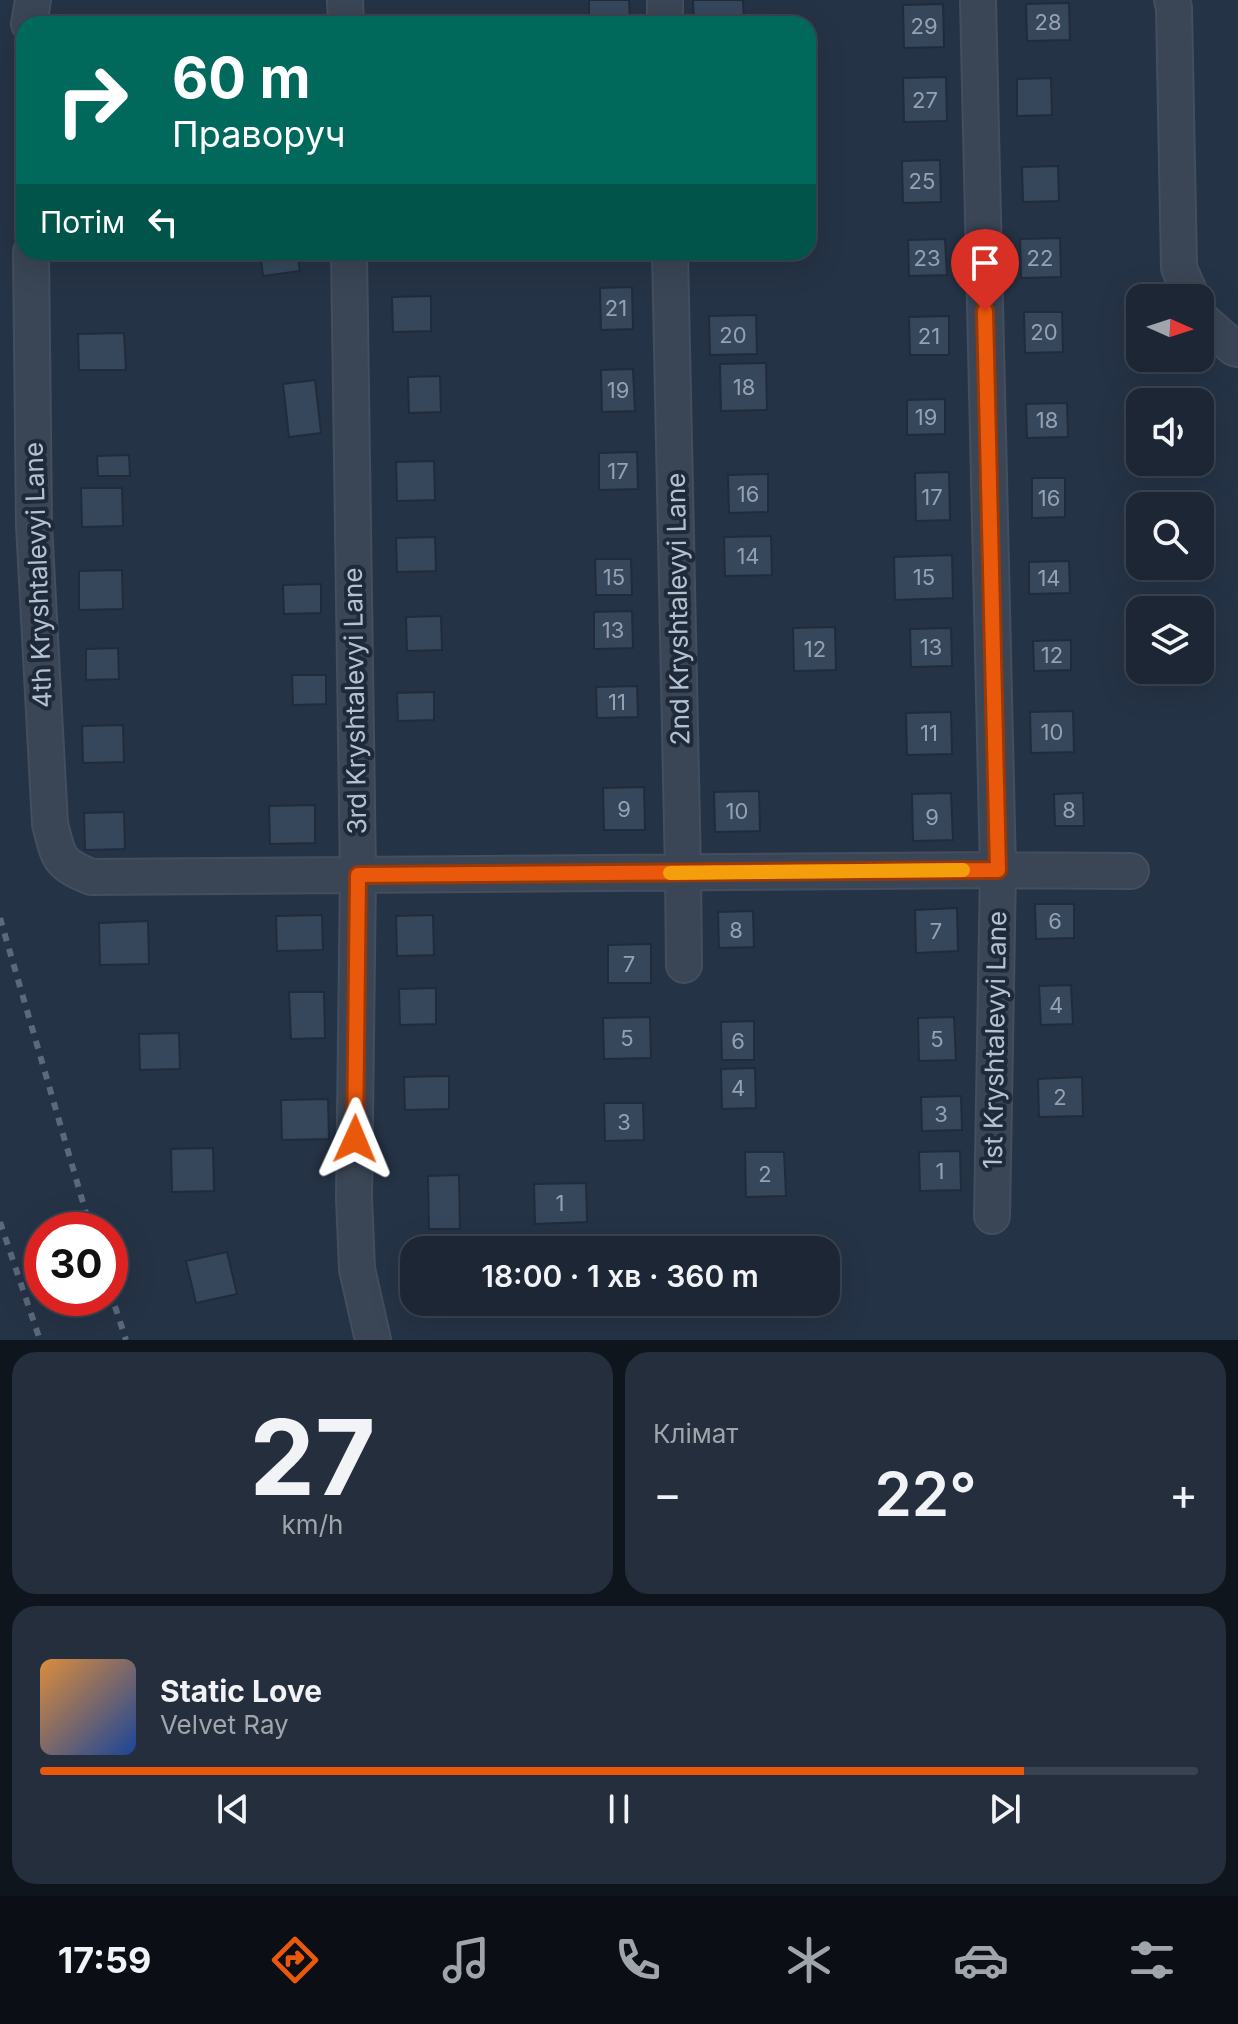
<!DOCTYPE html>
<html lang="uk">
<head>
<meta charset="utf-8">
<style>
	:root { --surface:#1c2634; --page:#252e3c; --text:#f1f3f6; --muted:#a0a5ac; --line:#3a434f; --accent:#ea580c }
	body { margin:0; font-family:Inter,sans-serif; background:var(--page); color:var(--text); height:100vh; display:flex; flex-direction:column; font-size:30px; white-space:nowrap }
	* { box-sizing:border-box; margin:0 }
	p { font-size:26px; color:var(--muted) }
	.icon { flex:none; width:44px; height:44px; fill:none; stroke:currentColor; stroke-width:2; stroke-linecap:round; stroke-linejoin:round }
	.map { position:relative; height:1340px; overflow:hidden }
	.panel { display:flex; flex-direction:column; gap:12px; padding:12px; background:#0f151d; flex:1 }
	.panel>* { flex:none }
	.guide { position:absolute; left:16px; top:16px; width:800px; height:244px; border-radius:24px; box-shadow:0 8px 32px #0002,0 0 0 2px var(--line); background:#00695c; color:#fff; overflow:hidden }
	.needle { width:52px; rotate:93deg }
	.fabs { position:absolute; left:1126px; top:284px; display:grid; gap:16px }
	.fabs a { display:grid; place-items:center; width:88px; height:88px; border-radius:16px; background:var(--surface); box-shadow:0 8px 32px #0002,0 0 0 2px var(--line); font-size:40px }
	.speed { position:absolute; left:24px; top:1212px; display:flex; gap:16px; font-size:40px; font-weight:700; text-align:center }
	.speed>* { display:grid; place-content:center; width:104px; height:104px; border-radius:50%; background:var(--surface); box-shadow:0 8px 32px #0002,0 0 0 2px var(--line); line-height:1 }
	.speed .limit { border:12px solid #d22; background:#fff; color:#111 }
	.pin { position:absolute; display:grid; place-items:center; width:68px; height:68px; color:#fff; margin:-82px -34px; border-radius:50% 50% 50% 0; rotate:-45deg; box-shadow:0 0 8px #0007 }
	.pin .icon { rotate:45deg }
	.me { position:absolute; width:88px; margin:-44px; rotate:1deg; stroke-linejoin:round; filter:drop-shadow(0 0 6px #0008) }
	.turn { display:flex; align-items:center; gap:28px; height:168px; padding:0 24px; font-size:36px }
	.turn .icon { width:104px; height:104px; stroke-width:2.5 }
	.turn b { display:block; font-size:56px; line-height:68px }
	.then { display:flex; align-items:center; height:76px; padding:0 24px; background:#0003; gap:16px; font-size:30px }
	.big { font-size:60px; font-weight:600; line-height:1.1 }
	.panel .tile { flex:1; display:flex; flex-direction:column; justify-content:center; gap:12px; min-width:0; padding:0 28px; border-radius:24px; background:var(--page) }
	.panel .dial { align-items:center; gap:0 }
	.dial b { font-size:104px; line-height:1 }
	.song { display:flex; align-items:center; gap:24px }
	.cover { width:96px; height:96px; border-radius:12px; background:linear-gradient(135deg,hsl(30 70% 55%),hsl(220 70% 35%)) }
	.played { height:8px; border-radius:4px; background:linear-gradient(90deg,var(--accent) 85%,var(--line) 85%) }
	.keys { display:flex; justify-content:space-around; direction:ltr }
	.heat { display:flex; justify-content:space-between; align-items:center; font-size:44px; direction:ltr }
	.panel .tiles { flex:1; display:grid; gap:12px; grid-template-columns:1fr 1fr }
	.tile:last-child { grid-column:span 2 }
	.trip { position:absolute; left:400px; top:1236px; width:440px; height:80px; border-radius:24px; background:var(--surface); box-shadow:0 8px 32px #0002,0 0 0 2px var(--line); font-weight:600; line-height:80px; text-align:center }
	.tabs { display:flex; height:128px; justify-content:space-around; align-items:center; background:#0b0f15; color:var(--muted) }
	.tabs .icon { width:56px; height:56px }
	.tabs .current { color:var(--accent) }
	.tabs b { font-size:36px; color:var(--text) }
	.map>svg:first-child { display:block }
</style>
</head>
<body>
<div class="map">
<svg width="1238" height="1340" viewBox="0 0 1238 1340">
	<rect width="100%" height="100%" fill="#253346"/>
	<path fill="#36475c" stroke="#202c3c" stroke-width="2" d="M589,0H629L630,22L589,24Z
		M693,0H743L744,24H694Z
		M1069,3L1070,40L1027,41L1026,4Z
		M943,4L944,47L904,48L903,5Z
		M262,15H299V24H262Z
		M946,77L947,121L904,122L903,78Z
		M1051,78L1052,115L1017,116V79Z
		M940,160L941,202L903,203L902,161Z
		M1058,166L1059,201L1023,202L1022,167Z
		M1060,238L1061,277L1021,278L1020,239Z
		M945,239L947,275L909,276L908,240Z
		M260,252H297L300,271L263,276Z
		M632,287L633,329L601,330L600,288Z
		M431,296V331L393,332L392,297Z
		M1024,312H1062L1063,352L1025,353Z
		M756,315L757,354L710,355L709,316Z
		M949,316V355H910L909,317Z
		M124,333L126,370H79L78,334Z
		M766,363L767,410L721,411L720,364Z
		M633,369L635,411L602,412L601,370Z
		M440,376L441,412L409,413L408,377Z
		M315,380L321,433L289,437L283,384Z
		M945,399V434L907,435V400Z
		M1067,403L1068,437L1027,438L1026,404Z
		M637,452L638,489L599,490V453Z
		M129,455L130,476H98L97,456Z
		M434,461L435,500L397,501L396,462Z
		M949,472L950,520L916,521L915,473Z
		M768,474V512L729,513L728,475Z
		M1032,478H1065V517L1032,518Z
		M81,488H122L123,526L82,527Z
		M771,536L772,575L725,576L724,537Z
		M435,537L436,571L397,572L396,538Z
		M952,555L953,598L895,600L894,557Z
		M595,559H631L632,595H596Z
		M1069,561L1070,593L1029,594V562Z
		M122,570L123,609L79,610V571Z
		M321,584V613L284,614L283,585Z
		M632,611L633,648L594,649V612Z
		M441,616L442,650L407,651L406,617Z
		M835,627L836,670L794,671L793,628Z
		M951,628L952,666L911,667L910,629Z
		M1071,640V670L1034,671L1033,641Z
		M118,648L119,679L86,680V649Z
		M292,675H326V704L293,705Z
		M637,686L638,717L597,718L596,687Z
		M434,692V720L398,721L397,693Z
		M1073,711L1074,752L1031,753L1030,712Z
		M951,712L952,754L907,755L906,713Z
		M123,725L124,762L83,763L82,726Z
		M644,787L645,830H604L603,788Z
		M759,791L760,831L715,832L714,792Z
		M951,793L953,840L913,841L912,794Z
		M1083,793L1084,826H1055L1054,794Z
		M315,805V843L270,844L269,806Z
		M124,812L125,849L85,850L84,813Z
		M1035,904H1074V938L1036,939Z
		M957,908L958,951L916,953L915,910Z
		M753,911L754,947L719,948L718,912Z
		M322,915L323,950L277,951L276,916Z
		M433,915L434,955L397,956L396,916Z
		M148,921L149,964L100,965L99,923Z
		M651,944V983H608V945Z
		M1071,985L1073,1024L1041,1025L1039,986Z
		M436,988V1024L400,1025L399,989Z
		M289,992H324L325,1038L291,1039Z
		M650,1017L651,1058L604,1059L603,1018Z
		M954,1017L956,1060L919,1061L918,1018Z
		M754,1021V1060H722L721,1022Z
		M179,1033L180,1069L140,1070L139,1034Z
		M755,1068L756,1108L722,1109L721,1069Z
		M449,1076V1109L405,1110L404,1077Z
		M1082,1077L1083,1116L1039,1117L1038,1079Z
		M961,1096L962,1130L922,1131L921,1097Z
		M328,1099L329,1139L282,1140L281,1100Z
		M604,1103H643L644,1140L605,1141Z
		M213,1148L214,1191L172,1192L171,1149Z
		M960,1151L961,1190L920,1191L919,1152Z
		M745,1152H784L786,1196L746,1197Z
		M459,1175L460,1229H429L428,1176Z
		M586,1183L587,1222L535,1224L534,1184Z
		M227,1252L237,1294L196,1303L186,1261Z"/>
	<g fill="none" stroke-linecap="round" stroke-linejoin="round">
		<g stroke="#434e5e" stroke-width="38">
			<path id="minor" d="M345,0L346,24
				M665,0V24
				M978,0L998,870L992,1216
				M1172,0L1174,8L1179,268L1192,298
				M29,24L33,0
				M31,252L34,525L50,824C59,858 57,863 91,877L998,870L1131,871
				M349,252L358,875L354,1198L357,1269L373,1340
				M670,252L683,873L684,965
				M1200,318L1234,348L1238,349"/>
		</g>
		<use href="#minor" stroke="#3a4555" stroke-width="34"/>
		<path stroke="#5b697c" stroke-width="6" stroke-dasharray="8 8" stroke-linecap="butt" d="M0,918L91,1230
			M0,1222L40,1340
			M110,1291L126,1340"/>
	</g>
	<g fill="none" stroke-linecap="round" stroke-linejoin="round">
		<g stroke="#983908" stroke-width="20">
			<path id="route" d="M355,1139L358,875L998,870L985,311"/>
		</g>
		<use href="#route" stroke="#ea580c" stroke-width="14"/>
		<path stroke="#f59e0b" stroke-width="14" d="M670,873L963,870"/>
	</g>
	<g text-anchor="middle" stroke-width="8" stroke-linejoin="round" paint-order="stroke">
		<g font-size="22" fill="#95a0b0">
			<text x="1048" y="30">28</text>
			<text x="924" y="34">29</text>
			<text x="925" y="108">27</text>
			<text x="922" y="189">25</text>
			<text x="927" y="266">23</text>
			<text x="1040" y="266">22</text>
			<text x="616" y="316">21</text>
			<text x="1044" y="340">20</text>
			<text x="733" y="343">20</text>
			<text x="929" y="344">21</text>
			<text x="744" y="395">18</text>
			<text x="618" y="398">19</text>
			<text x="926" y="425">19</text>
			<text x="1047" y="428">18</text>
			<text x="618" y="479">17</text>
			<text x="748" y="502">16</text>
			<text x="932" y="505">17</text>
			<text x="1049" y="506">16</text>
			<text x="748" y="564">14</text>
			<text x="614" y="585">15</text>
			<text x="924" y="585">15</text>
			<text x="1049" y="586">14</text>
			<text x="613" y="638">13</text>
			<text x="931" y="655">13</text>
			<text x="815" y="657">12</text>
			<text x="1052" y="663">12</text>
			<text x="617" y="710">11</text>
			<text x="1052" y="740">10</text>
			<text x="929" y="741">11</text>
			<text x="624" y="817">9</text>
			<text x="1069" y="818">8</text>
			<text x="737" y="819">10</text>
			<text x="932" y="825">9</text>
			<text x="1055" y="929">6</text>
			<text x="736" y="938">8</text>
			<text x="936" y="939">7</text>
			<text x="629" y="972">7</text>
			<text x="1056" y="1013">4</text>
			<text x="627" y="1046">5</text>
			<text x="937" y="1047">5</text>
			<text x="738" y="1049">6</text>
			<text x="738" y="1096">4</text>
			<text x="1060" y="1105">2</text>
			<text x="941" y="1122">3</text>
			<text x="624" y="1130">3</text>
			<text x="940" y="1179">1</text>
			<text x="765" y="1182">2</text>
			<text x="560" y="1211">1</text>
		</g>
		<g font-size="26" fill="#b7c0ce" stroke="#1e2a3a">
			<text transform="translate(38 575) rotate(-92)" y="9">4th Kryshtalevyi Lane</text>
			<text transform="translate(678 609) rotate(-91)" y="9">2nd Kryshtalevyi Lane</text>
			<text transform="translate(355 701) rotate(-91)" y="9">3rd Kryshtalevyi Lane</text>
			<text transform="translate(995 1040) rotate(-89)" y="9">1st Kryshtalevyi Lane</text>
		</g>
	</g>
</svg>
<div class="fabs">
<a><svg class="needle" viewBox="-14 -14 28 28"><path d="M0-13l5 13h-10z" fill="#e53935"/><path d="M0 13l5-13h-10z" fill="#a0a5ac"/></svg></a>
<a><svg class="icon" aria-label="sound" viewBox="0 0 24 24"><path d="M4 9h4l5-4v14l-5-4H4zM17 9q2 3 0 6"/></svg></a>
<a><svg class="icon" aria-label="search" viewBox="0 0 24 24"><circle cx="10" cy="10" r="6"/><path d="M15 15l6 6"/></svg></a>
<a><svg class="icon" aria-label="layers" viewBox="0 0 24 24"><path d="M12 4l9 5-9 5-9-5zM3 14l9 5 9-5"/></svg></a>
</div>
<div class="speed"><div class="limit">30</div></div>
<div class="pin" style="left:985px;top:311px;background:#d93025"><svg class="icon" aria-label="arrive" viewBox="0 0 24 24"><path d="M6 21V4h12l-3 4 3 4H6"/></svg></div>
<svg class="me" style="left:355px;top:1139px" viewBox="-20 -20 40 40"><path d="M0-17L14 15 0 8-14 15z" fill="#ea580c" stroke="#fff" stroke-width="4"/></svg>
<div class="trip">18:00 · 1 хв · 360 m</div>
<div class="guide">
<div class="turn"><svg class="icon" aria-label="right" viewBox="0 0 24 24"><path d="M7 20v-9h11M14 6l5 5-5 5"/></svg><div><b>60 m</b>Праворуч</div></div>
<div class="then">Потім<svg class="icon" aria-label="left" viewBox="0 0 24 24"><path d="M17 20v-9H6M10 6l-5 5 5 5"/></svg></div>
</div>
</div>
<section class="panel">
<div class="tiles">
<div class="tile dial"><b>27</b><p>km/h</p></div>
<div class="tile"><p>Клімат</p>
<div class="heat"><a>−</a><b class="big">22°</b><a>+</a></div>
</div>
<div class="tile">
<div class="song"><i class="cover"></i><div><b>Static Love</b><p>Velvet Ray</p></div></div>
<div class="played"></div>
<div class="keys"><svg class="icon" aria-label="previous" viewBox="0 0 24 24"><path d="M18 5L8 12l10 7zM5 5v14"/></svg><svg class="icon" aria-label="pause" viewBox="0 0 24 24"><path d="M8 5v14M16 5v14"/></svg><svg class="icon" aria-label="next" viewBox="0 0 24 24"><path d="M6 5l10 7-10 7zM19 5v14"/></svg></div>
</div>
</div>
</section>
<nav class="tabs">
<b>17:59</b>
<svg class="icon current" aria-label="directions" viewBox="0 0 24 24"><path d="M12 3l9 9-9 9-9-9zM9 14v-3h6M13 9l2 2-2 2"/></svg>
<svg class="icon" aria-label="music" viewBox="0 0 24 24"><path d="M9 18V5l10-2v13"/><circle cx="6" cy="18" r="3"/><circle cx="16" cy="16" r="3"/></svg>
<svg class="icon" aria-label="phone" viewBox="0 0 24 24"><path d="M5 4h4l2 5-3 2q2 4 5 5l2-3 5 2v4C11 20 4 13 5 4z"/></svg>
<svg class="icon" aria-label="climate" viewBox="0 0 24 24"><path d="M12 3v18M4 7l16 10M4 17L20 7"/></svg>
<svg class="icon" aria-label="car" viewBox="0 0 24 24"><path d="M5 17H2v-5l4-1 3-4h7l3 4 3 1v5h-3M9 17h6M6 11h13"/><circle cx="7" cy="17" r="2"/><circle cx="17" cy="17" r="2"/></svg>
<svg class="icon" aria-label="filters" viewBox="0 0 24 24"><path d="M4 7h16M4 17h16"/><circle cx="9" cy="7" r="2"/><circle cx="15" cy="17" r="2"/></svg>
</nav>
</body>
</html>
